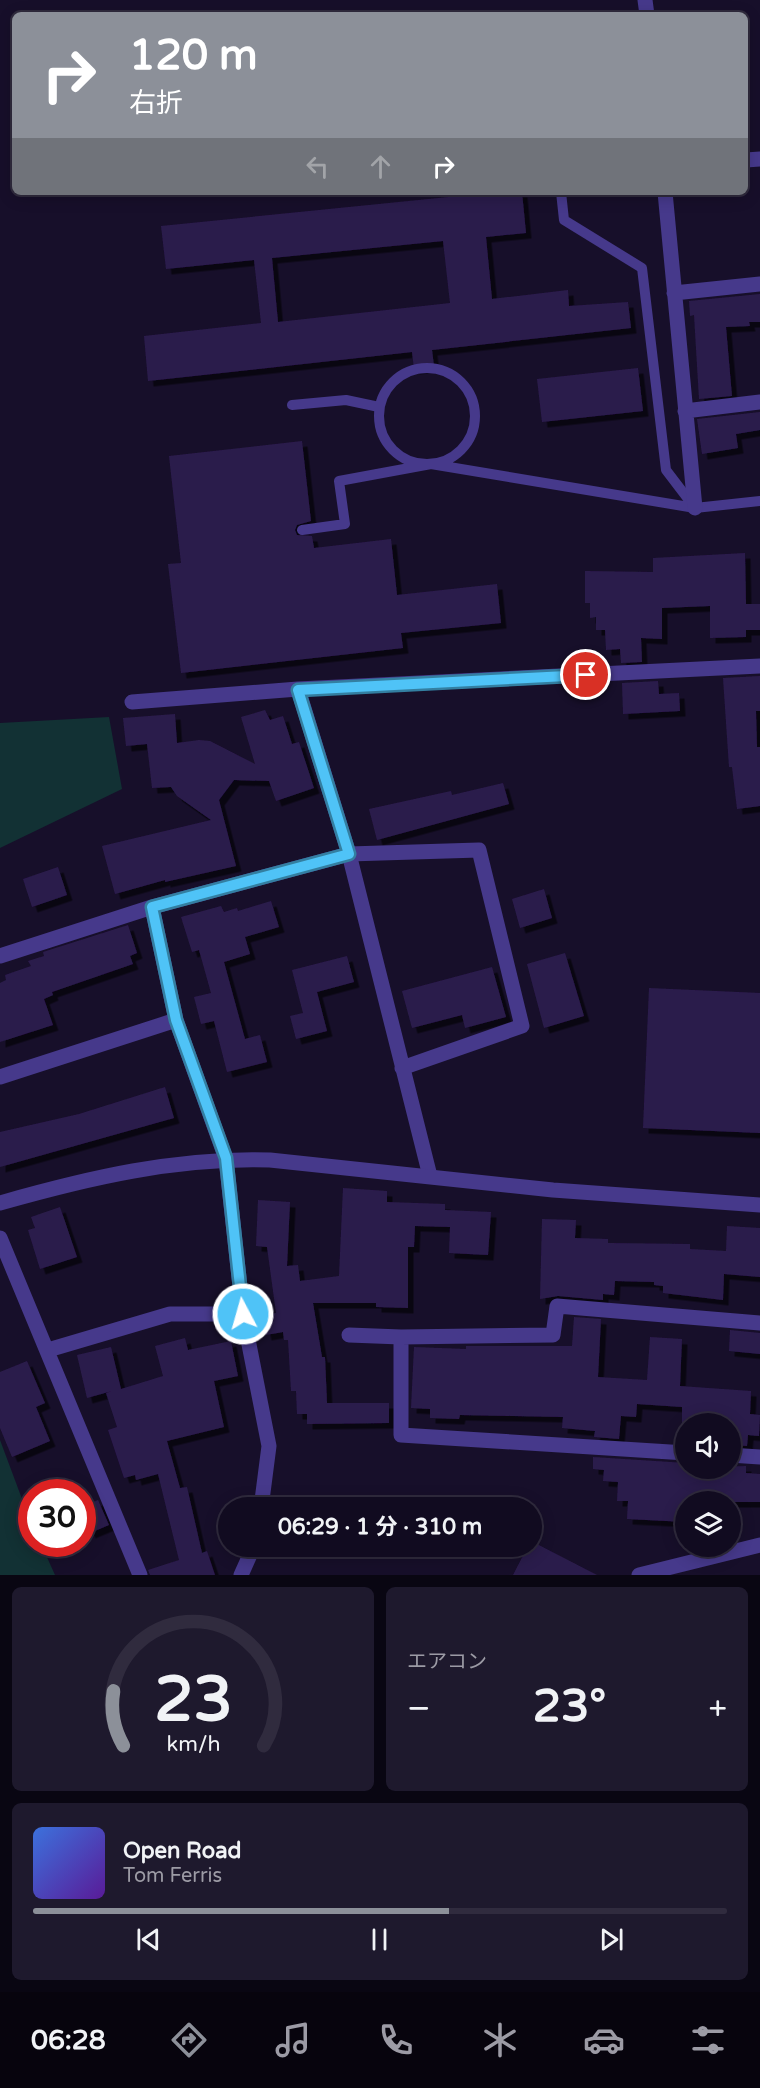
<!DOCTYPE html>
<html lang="ja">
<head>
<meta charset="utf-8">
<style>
	:root { --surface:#110b20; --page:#1e192d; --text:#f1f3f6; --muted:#9c9ba5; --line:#302b3e; --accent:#8c9099 }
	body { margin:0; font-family:"Varela Round","Noto Sans JP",sans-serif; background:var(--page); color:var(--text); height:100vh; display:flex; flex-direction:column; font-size:22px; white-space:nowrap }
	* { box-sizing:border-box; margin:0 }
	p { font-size:20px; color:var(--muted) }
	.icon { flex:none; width:33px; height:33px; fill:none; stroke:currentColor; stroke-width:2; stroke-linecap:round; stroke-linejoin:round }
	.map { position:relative; height:1575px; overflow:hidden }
	.panel { display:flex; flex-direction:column; gap:12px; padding:12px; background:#090612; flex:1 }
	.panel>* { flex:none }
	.banner { position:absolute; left:12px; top:12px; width:736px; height:183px; border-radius:9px; box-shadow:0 3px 15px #0003,0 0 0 2px var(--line); background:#8c9099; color:#fff; overflow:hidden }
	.controls { position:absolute; left:675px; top:1413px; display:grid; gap:12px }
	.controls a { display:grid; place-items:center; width:66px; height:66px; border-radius:50%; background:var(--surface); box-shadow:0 3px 15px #0003,0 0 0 2px var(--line); font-size:30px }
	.speed { position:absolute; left:18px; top:1479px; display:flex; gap:12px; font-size:30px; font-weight:700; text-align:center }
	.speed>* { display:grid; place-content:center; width:78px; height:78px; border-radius:50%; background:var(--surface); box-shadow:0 3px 15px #0003,0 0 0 2px var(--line); line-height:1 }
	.speed .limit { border:9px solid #d22; background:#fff; color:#111 }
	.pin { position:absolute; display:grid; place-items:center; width:51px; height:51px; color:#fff; margin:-26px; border:3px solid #fff; border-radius:50%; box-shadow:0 2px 6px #0007 }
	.me { position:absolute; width:66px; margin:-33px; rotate:354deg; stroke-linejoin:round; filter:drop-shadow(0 0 4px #0008) }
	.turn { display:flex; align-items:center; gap:21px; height:126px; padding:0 18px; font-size:27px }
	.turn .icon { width:78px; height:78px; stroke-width:2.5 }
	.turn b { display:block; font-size:42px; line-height:51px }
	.lanes { display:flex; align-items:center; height:57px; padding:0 18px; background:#0003; justify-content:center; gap:30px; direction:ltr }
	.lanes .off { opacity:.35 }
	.big { font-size:45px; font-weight:700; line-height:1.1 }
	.panel .widget { flex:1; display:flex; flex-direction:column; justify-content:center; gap:9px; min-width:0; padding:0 21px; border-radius:9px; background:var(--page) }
	.panel .dial { align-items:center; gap:0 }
	.dial svg { height:156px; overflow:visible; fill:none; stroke:var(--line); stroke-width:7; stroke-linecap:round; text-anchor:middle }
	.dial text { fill:var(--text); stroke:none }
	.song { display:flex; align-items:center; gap:18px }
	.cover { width:72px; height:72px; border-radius:9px; background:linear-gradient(135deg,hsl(220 70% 55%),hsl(270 70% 35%)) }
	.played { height:6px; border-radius:3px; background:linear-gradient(90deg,var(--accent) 60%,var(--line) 60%) }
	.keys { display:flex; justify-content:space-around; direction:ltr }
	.heat { display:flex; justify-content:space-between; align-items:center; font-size:33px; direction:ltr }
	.panel .tiles { flex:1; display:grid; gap:12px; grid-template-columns:1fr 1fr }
	.widget:last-child { grid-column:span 2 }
	.trip { position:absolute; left:218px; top:1497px; width:324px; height:60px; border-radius:30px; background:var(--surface); box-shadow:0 3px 15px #0003,0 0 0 2px var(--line); font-weight:700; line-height:60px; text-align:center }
	.dock { display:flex; height:96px; justify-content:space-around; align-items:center; background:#07040d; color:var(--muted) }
	.dock .icon { width:42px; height:42px }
	.dock .selected { color:var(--accent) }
	.dock b { font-size:27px; color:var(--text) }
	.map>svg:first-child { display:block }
</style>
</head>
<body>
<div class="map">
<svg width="760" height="1575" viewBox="0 0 760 1575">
	<defs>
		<filter id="shadow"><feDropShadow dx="5.5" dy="5.5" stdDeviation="0" flood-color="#0009"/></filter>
	</defs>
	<rect width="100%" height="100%" fill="#170f2a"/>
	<path fill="#123134" d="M109,717L122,789L0,848V723Z
		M0,1440L31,1523L32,1544H41L55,1575H0Z"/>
	<path fill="#2b1b4c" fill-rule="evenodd" filter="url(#shadow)" d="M498,192H522L526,233L486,237L492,299L568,290L569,306L628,302L631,328L432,350L434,366L414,369L412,352L148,381L144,336L261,323L254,260L166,269L161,226ZM443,241L450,303L278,322L272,258Z
		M760,294V322H749L750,326L726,327L732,396L699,399L694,315L690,316L689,301Z
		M638,368L643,411L542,422L537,379Z
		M760,412V430L736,434L738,448L702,454L697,419Z
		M302,441L311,521L297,525L295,530L297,535L312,536L314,548L391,539L397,595L497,584L501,623L401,633L403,648L181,673L168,564L181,563L169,456Z
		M745,553L746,604H760V630H746V637L710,638V606L662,608V639L641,638L642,662L621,663L620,649L606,650L605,630H596V617L590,618V603H585V571L653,572V558Z
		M760,676V711H756L757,747H760V806L737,809L732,767H729L723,678Z
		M658,681L659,694L679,693L680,711L623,714L622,683Z
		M265,710L270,720L283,716L292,744L299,742L314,788L276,801L269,781L234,780L219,800L236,866L165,882V880L115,894L102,846L211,820L177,796L171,787L152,788L147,744L126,746L123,718L175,714L177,743L199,740L210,741L255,764L241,717Z
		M503,783L509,804L377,840L369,809L451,791L452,795Z
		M58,867L67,895L32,907L23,879Z
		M544,889L552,918L520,928L512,899Z
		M271,901L279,927L245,937L250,954L224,962L245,1039L260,1035L267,1062L227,1072L214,1021L201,1024L194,997L211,993L199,950L192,952L181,917L221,906L224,912L237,908L238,911Z
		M128,925L137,953L130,956L133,964L52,992L53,995L44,999L53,1025L0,1042V983L6,980L5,975L31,966L28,961L44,956L43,952Z
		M565,953L584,1016L544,1028L527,964Z
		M347,956L354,982L317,992L327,1031L296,1039L290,1016L303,1013L292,970Z
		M492,967L506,1017L465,1028L462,1015L412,1028L402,991Z
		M649,988L760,993V1133L643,1128Z
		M165,1087L174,1118L0,1167V1132L79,1114Z
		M343,1188L387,1191V1202L445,1204V1210L491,1212L488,1255L449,1253L450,1227L415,1226L414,1247H408V1308L376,1307V1303H313L322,1357H325L327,1403H389V1423L307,1424V1414H297L296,1391H291L288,1340H284L283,1332L266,1335L262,1315L276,1313L267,1247L256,1246L258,1200L290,1202L287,1266L298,1265L300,1281L339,1276Z
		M60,1207L77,1257L40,1269L28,1230L35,1228L31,1217Z
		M542,1219L576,1220L575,1238L608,1239V1243L690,1244V1249L726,1251L727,1226L760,1228V1277L724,1274L723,1300L663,1293V1286L654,1285V1282L615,1281L614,1295L603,1294V1300L558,1296L540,1299Z
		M574,1317L601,1319L598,1377L647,1380L650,1337L682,1339L680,1386L751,1391L750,1414L760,1415L759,1436L748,1435L747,1446L730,1445V1424H682V1407L637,1404L636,1417L621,1416L619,1439L594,1437L595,1431L562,1428L563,1417L460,1415L459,1419L430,1418V1409L411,1408L414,1347L466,1349V1346H572Z
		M730,1330L760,1333V1354L729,1351Z
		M185,1338L188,1350L231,1341L238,1376L214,1381L224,1427L167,1441L180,1488L187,1487L202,1553L207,1551L215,1575H150L148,1570L179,1560L158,1474L136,1480L135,1475L124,1478L108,1430L117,1427L106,1393L112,1391L87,1398L77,1355L111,1347L121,1389L163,1376L155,1346Z
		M27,1361L45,1403L36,1407L50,1441L12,1457L0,1428V1372Z
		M593,1457L686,1463V1468L746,1466V1473L760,1474V1502H686V1522L627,1519L628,1501H617L618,1482L603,1481L604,1470L593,1469Z
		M98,1500L109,1525L90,1533L89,1530L82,1532V1507Z
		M531,1541L597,1575H513L528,1546H531Z"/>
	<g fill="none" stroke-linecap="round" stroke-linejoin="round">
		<path stroke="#46398b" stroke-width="10" d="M561,192L564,220L642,268L666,470L695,508
			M379 416a48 48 0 1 1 96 0a48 48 0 1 1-96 0Z
			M292,405L346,400L379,407
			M302,530L345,524L339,481L431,464L695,508L760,501"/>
		<path stroke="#46398b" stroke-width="15" d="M645,0L647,15
			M746,160L760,159
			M665,192L695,508
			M674,293L760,284
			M685,411L760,402
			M298,689L349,854L430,1176
			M132,702L298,689L760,666
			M152,907L176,1020L226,1159L243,1314L269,1446L261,1508
			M0,956L152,907L349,854L479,850L522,1026L402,1068
			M0,1077L176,1020
			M0,1238L140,1575
			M349,1335L401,1337
			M48,1350L170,1314H243
			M686,1453L401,1435V1337L553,1335L557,1306L760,1323
			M730,1455L760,1457
			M241,1575L254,1546
			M639,1575L760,1545"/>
		<path stroke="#46398b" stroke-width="15" d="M0,1203C88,1178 177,1157 270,1160L553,1190L760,1205"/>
	</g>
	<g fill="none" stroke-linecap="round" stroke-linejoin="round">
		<g stroke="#337fa1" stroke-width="15">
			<path id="route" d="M243,1314L226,1158L176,1020L152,907L349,854L298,690L586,675"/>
		</g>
		<use href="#route" stroke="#4fc3f7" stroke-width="10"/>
	</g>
</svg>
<div class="controls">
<a><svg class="icon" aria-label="sound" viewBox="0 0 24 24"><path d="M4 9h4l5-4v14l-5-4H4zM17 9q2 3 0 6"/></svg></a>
<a><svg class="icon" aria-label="layers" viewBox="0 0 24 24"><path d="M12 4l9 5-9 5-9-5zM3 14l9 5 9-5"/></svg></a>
</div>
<div class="speed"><div class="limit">30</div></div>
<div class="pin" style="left:586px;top:675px;background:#d93025"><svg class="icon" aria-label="arrive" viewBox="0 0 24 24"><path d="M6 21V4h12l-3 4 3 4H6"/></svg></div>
<svg class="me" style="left:243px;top:1314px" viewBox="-20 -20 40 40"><circle r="17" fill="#4fc3f7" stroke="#fff" stroke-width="3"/><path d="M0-11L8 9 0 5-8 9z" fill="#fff"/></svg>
<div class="trip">06:29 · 1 分 · 310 m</div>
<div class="banner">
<div class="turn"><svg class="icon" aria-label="right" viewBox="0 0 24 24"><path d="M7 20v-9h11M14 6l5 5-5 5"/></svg><div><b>120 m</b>右折</div></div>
<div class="lanes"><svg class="icon off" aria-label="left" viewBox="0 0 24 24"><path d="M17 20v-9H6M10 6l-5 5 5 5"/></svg><svg class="icon off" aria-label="ahead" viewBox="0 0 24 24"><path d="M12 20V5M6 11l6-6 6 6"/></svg><svg class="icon" aria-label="right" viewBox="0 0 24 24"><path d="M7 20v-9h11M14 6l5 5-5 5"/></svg></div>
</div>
</div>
<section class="panel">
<div class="tiles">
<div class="widget dial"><svg viewBox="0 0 100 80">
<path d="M14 69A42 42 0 1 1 86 69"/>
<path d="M14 69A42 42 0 0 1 9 41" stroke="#8c9099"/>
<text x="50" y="56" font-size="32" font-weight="700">23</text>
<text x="50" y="72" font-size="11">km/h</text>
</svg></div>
<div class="widget"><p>エアコン</p>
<div class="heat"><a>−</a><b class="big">23°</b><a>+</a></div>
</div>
<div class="widget">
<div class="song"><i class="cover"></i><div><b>Open Road</b><p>Tom Ferris</p></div></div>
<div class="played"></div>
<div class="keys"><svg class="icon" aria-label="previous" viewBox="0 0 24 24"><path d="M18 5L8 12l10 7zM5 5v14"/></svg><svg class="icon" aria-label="pause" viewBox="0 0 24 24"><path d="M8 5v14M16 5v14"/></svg><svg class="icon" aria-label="next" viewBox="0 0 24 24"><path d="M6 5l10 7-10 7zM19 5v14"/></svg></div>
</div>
</div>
</section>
<nav class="dock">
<b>06:28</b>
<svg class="icon selected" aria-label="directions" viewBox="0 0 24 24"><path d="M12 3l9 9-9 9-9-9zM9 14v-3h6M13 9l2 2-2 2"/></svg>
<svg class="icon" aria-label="music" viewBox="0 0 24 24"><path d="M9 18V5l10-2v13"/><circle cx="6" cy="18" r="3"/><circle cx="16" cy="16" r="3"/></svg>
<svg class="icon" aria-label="phone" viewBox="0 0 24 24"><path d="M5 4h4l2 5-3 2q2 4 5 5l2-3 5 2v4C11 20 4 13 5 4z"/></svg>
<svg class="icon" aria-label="climate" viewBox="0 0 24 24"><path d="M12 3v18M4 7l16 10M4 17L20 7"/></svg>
<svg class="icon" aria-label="car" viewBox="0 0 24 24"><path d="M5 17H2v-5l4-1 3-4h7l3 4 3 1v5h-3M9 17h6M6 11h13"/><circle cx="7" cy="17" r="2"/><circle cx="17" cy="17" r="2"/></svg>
<svg class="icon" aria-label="filters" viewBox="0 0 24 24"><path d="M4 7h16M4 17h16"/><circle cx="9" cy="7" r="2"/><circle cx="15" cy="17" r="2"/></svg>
</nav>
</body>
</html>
